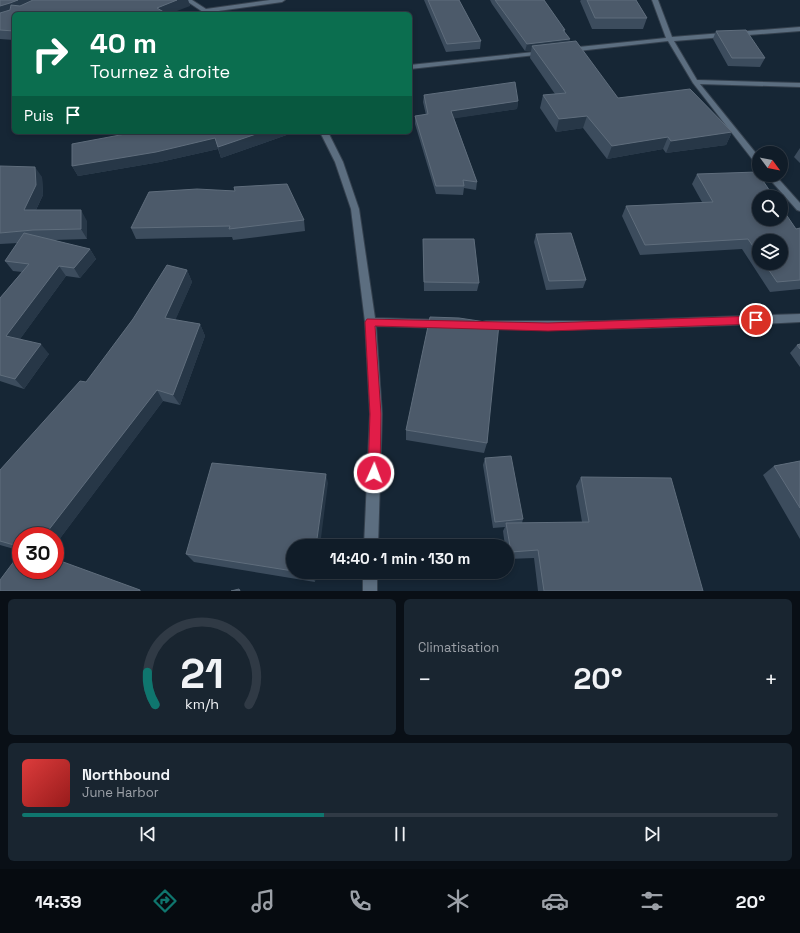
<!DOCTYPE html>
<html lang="fr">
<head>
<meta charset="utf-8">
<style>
	:root { --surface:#101c28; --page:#192530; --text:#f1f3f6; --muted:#9ca1a8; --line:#303a45; --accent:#0f766e }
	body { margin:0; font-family:"Space Grotesk",sans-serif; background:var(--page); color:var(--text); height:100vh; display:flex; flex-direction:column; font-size:15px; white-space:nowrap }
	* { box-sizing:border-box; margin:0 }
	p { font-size:13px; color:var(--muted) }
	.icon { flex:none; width:22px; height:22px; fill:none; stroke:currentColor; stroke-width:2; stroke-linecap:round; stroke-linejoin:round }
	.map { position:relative; height:591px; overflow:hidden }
	.drawer { display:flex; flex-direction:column; gap:8px; padding:8px; background:#090f16; flex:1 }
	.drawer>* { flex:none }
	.top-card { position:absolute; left:12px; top:12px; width:400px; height:122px; border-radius:6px; box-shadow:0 2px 6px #0003,0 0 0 1px var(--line); background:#0b6e4f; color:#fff; overflow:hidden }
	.needle { width:26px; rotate:122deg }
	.buttons { position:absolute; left:752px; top:146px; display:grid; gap:8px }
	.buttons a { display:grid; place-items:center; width:36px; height:36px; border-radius:50%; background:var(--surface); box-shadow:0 2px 6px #0003,0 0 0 1px var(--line); font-size:20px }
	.speed { position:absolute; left:12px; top:527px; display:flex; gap:8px; font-size:20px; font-weight:700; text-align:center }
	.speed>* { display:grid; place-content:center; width:52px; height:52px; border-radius:50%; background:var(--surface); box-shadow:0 2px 6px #0003,0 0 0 1px var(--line); line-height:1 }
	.speed .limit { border:6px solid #d22; background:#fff; color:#111 }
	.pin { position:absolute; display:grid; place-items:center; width:34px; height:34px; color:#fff; margin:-17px; border:2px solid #fff; border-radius:50%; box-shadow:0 1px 4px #0007 }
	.me { position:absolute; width:44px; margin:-22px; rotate:2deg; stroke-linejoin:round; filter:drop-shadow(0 0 3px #0008) }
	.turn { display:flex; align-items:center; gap:14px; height:84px; padding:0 12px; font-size:18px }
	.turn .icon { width:52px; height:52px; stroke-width:2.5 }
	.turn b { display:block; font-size:28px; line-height:34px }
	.then { display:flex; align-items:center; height:38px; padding:0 12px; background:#0003; gap:8px; font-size:15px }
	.big { font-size:30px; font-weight:600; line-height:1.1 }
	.drawer .widget { flex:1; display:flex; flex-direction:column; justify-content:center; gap:6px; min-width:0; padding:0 14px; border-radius:6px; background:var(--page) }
	.drawer .dial { align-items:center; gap:0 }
	.dial svg { height:104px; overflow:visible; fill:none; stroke:var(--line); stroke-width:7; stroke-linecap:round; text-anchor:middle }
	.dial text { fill:var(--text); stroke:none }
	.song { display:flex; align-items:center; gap:12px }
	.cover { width:48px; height:48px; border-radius:6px; background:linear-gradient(135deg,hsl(0 70% 55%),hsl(0 70% 35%)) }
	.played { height:4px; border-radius:2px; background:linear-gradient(90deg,var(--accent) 40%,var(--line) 40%) }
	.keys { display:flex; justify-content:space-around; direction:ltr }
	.heat { display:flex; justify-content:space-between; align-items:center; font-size:22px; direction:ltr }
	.drawer .tiles { flex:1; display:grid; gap:8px; grid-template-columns:1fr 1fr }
	.widget:last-child { grid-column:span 2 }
	.trip { position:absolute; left:286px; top:539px; width:228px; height:40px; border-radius:20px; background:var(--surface); box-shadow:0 2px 6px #0003,0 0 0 1px var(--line); font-weight:600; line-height:40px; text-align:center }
	.dock { display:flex; height:64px; justify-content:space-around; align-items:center; background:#060b10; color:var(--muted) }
	.dock .icon { width:28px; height:28px }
	.dock .current { color:var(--accent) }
	.dock b { font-size:18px; color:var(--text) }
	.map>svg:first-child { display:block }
</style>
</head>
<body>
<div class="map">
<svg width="800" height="591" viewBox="0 0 800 591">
	<rect width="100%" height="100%" fill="#162635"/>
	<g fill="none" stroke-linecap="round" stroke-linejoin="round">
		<g stroke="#35414e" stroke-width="2">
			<path id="minor" d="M185,0H192L206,9L270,0H285L282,2L211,12L213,14H206Z
				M652,0H658L672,37L800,27V31L674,41L697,80L800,83V87L700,84L759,157V164H756L693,83L668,41L569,52L566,50L569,48L666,38Z
				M543,51L545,52V54L410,69V65Z
				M320,132H328L343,162L359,209L375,318L442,320L446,321L447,324L446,327L442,328L376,326L382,414L378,546H364L370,414L365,322L351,209L335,162Z
				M766,175H775L800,203V211L797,210Z
				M800,314V322C695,327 591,331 486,329L482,328L481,325L482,322L486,321H604Z
				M363,572H377V591H363Z"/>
		</g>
		<use href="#minor" fill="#5c6e80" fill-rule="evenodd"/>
	</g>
	<path fill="#3c4c5d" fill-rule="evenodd" d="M0,0H188L190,6L14,14V40L0,39Z
		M424,0H459L481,41L480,49L446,52Z
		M490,0H544L565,30V33L570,42L618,98L732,132L726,145L666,153L663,149L607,159L583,128L556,132L540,108L543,95L555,94L530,58L531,51H525L492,4Z
		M581,0H636L647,18L643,29H592L580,1Z
		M716,31L765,58L760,67L728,66L713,39Z
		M424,95L518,101L517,109L454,118L477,182L476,190L464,188L463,195L436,194L415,124V116L426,115L423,102Z
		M136,132H295L221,158L218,149L160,162L78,176L72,166Z
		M800,148V163L794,157Z
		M0,166L42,177L43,195L36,210L87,221V239L53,240L90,249L96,259L80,278L66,276L20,339L49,354L24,389L0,381V298L22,272L13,271L5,261L18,243L0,244Z
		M697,174L796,229L800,228V289L770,292L742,249L640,255L622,216L626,206L702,202L692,184ZM759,241L781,263H759Z
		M234,187L304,220L305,231L233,240L232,237L136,239L131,228L235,191Z
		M536,234L586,280L583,288L546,290L534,242Z
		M423,239L479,283L477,291H424Z
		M187,270L192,282L175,320L200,324L205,336L180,405L163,401L55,545V536H21V551L0,545V470L86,382Z
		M800,344V367L790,353L797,345Z
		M406,430L487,443L484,453L406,440Z
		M485,458L523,519L522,523L582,522L576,486L581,477L703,591H538L534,558L508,559L507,546H505L503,531L505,527L493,528L483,465Z
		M800,461V539L763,475L774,466Z
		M328,483L293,546V572H316L315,582L194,562L186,554Z"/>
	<path fill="#273747" d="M18,0H44L0,18V6Z
		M177,0H188L190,6L169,14H159L157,8Z
		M570,39L568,47L532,46L531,51H525L527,44Z
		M518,101L517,109L451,119V111Z
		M587,116L583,128L556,132L559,119Z
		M262,132H295L221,158L218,147Z
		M732,132L726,145L666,153L671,141Z
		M668,137L663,149L607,159L612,146Z
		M215,138L218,149L160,162L78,176L72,166Z
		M35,167L42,177L43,195L31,220L24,210Z
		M81,210L87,221V239L81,229Z
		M90,249L96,259L80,278L74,268Z
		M59,266L66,276L15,346L6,336Z
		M187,270L192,282L171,330L165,318Z
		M200,324L205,336L180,405L173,395Z
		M41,344L49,354L24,389L15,379Z
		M157,390L163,401L55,545V536H44Z
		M326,474L328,483L320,546H316Z
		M312,572H316L315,582L312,574Z"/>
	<path fill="#4c5a6a" stroke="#5f6d7c" d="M0,0H18L10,3L0,6Z
		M33,0H177L157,8L167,14H14V31L0,30V13L10,10L11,5L20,6Z
		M428,0H459L481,41L447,44Z
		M495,0H544L565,30H563L570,39L527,44Z
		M587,0H636L647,18H595Z
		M746,30L765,58H732L716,31Z
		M576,41L618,98L690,89L732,132L671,141L668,137L612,146L587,116L559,119L543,95L566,93L532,46Z
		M515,82L518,101L451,111L477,182L463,180L464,186H436L415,116L428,114L424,95Z
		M136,132H262L218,147L215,138L156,152L72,166V144Z
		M0,166L35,167L36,185L24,210H81V229L33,230L0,233Z
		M757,172L774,197H759V219H781V207L796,229L800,228V280L777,282L764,263H781V241H759V255L748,239L645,245L626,206L713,202L697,174Z
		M287,184L304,220L229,229L230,226L131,228L149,192L197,189L235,191L234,187Z
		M24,233L90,249L74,268L59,266L6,336L41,344L15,379L0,375V298L29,264L5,261Z
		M571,233L586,280L549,281L536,234Z
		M423,239H474L479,283L424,282Z
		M167,265L187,270L165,318L200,324L173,395L157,390L44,536H21V547L0,541V470L80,381L86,382L133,319Z
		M430,317L459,318L499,324L487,443L406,430Z
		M800,344V349L797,345Z
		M511,456L523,519L495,522L485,458Z
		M800,461V508L774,466Z
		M212,463L326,474L316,546H293V571L186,554Z
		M581,477L671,478L703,591H544L538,550L511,552L506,523L589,522Z
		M21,552V570H55V559L140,590V591H0V580Z
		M297,572H312V574Z
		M239,589L240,591H231Z"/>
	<path fill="#e11d48" stroke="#92132f" d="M756,316L759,317L761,320L759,323L756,324L548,331L375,326L381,414L380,473L378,477L374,478L370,477L368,473L370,414L365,322L367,319L548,323Z"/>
</svg>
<div class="buttons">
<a><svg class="needle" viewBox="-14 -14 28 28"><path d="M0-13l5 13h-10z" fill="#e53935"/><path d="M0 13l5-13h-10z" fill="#9ca1a8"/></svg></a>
<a><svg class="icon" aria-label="search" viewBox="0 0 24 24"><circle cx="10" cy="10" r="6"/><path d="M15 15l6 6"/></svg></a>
<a><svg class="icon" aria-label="layers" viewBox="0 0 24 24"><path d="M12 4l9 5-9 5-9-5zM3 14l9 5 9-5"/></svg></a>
</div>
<div class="speed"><div class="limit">30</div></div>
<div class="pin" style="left:756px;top:320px;background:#d93025"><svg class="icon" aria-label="arrive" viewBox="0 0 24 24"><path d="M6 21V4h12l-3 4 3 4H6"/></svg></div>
<svg class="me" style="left:374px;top:473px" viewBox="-20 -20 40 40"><circle r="17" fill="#e11d48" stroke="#fff" stroke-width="3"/><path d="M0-11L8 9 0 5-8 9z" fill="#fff"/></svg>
<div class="trip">14:40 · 1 min · 130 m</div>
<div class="top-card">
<div class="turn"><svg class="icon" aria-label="right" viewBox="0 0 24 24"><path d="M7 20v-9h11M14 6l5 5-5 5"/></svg><div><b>40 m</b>Tournez à droite</div></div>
<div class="then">Puis<svg class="icon" aria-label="arrive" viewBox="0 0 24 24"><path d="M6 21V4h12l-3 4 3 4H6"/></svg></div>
</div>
</div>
<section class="drawer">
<div class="tiles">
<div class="widget dial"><svg viewBox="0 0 100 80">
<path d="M14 69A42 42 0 1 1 86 69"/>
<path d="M14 69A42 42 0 0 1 8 44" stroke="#0f766e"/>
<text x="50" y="56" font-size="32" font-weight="700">21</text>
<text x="50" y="72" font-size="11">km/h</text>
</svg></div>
<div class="widget"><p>Climatisation</p>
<div class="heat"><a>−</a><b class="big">20°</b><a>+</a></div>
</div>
<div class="widget">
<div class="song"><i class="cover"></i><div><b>Northbound</b><p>June Harbor</p></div></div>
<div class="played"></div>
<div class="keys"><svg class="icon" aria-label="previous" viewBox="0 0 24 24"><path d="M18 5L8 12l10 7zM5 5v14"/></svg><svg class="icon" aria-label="pause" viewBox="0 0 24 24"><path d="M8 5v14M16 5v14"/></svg><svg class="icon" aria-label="next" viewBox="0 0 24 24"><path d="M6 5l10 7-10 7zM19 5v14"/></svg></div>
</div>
</div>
</section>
<nav class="dock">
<b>14:39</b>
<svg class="icon current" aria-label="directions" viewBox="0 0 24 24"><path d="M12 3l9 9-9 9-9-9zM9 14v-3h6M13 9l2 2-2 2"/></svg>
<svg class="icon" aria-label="music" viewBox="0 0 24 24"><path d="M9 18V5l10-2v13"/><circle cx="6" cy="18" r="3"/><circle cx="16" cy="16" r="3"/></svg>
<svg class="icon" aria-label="phone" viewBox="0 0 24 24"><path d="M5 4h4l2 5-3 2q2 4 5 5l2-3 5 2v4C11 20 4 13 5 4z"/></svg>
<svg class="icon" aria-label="climate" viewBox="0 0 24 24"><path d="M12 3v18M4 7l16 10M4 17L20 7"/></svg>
<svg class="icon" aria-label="car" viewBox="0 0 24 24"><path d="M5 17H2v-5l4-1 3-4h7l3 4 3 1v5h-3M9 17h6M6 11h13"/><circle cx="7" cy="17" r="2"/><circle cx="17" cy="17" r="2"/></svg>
<svg class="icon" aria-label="filters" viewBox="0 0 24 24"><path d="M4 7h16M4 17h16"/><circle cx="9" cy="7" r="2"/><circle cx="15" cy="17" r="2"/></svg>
<b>20°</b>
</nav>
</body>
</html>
